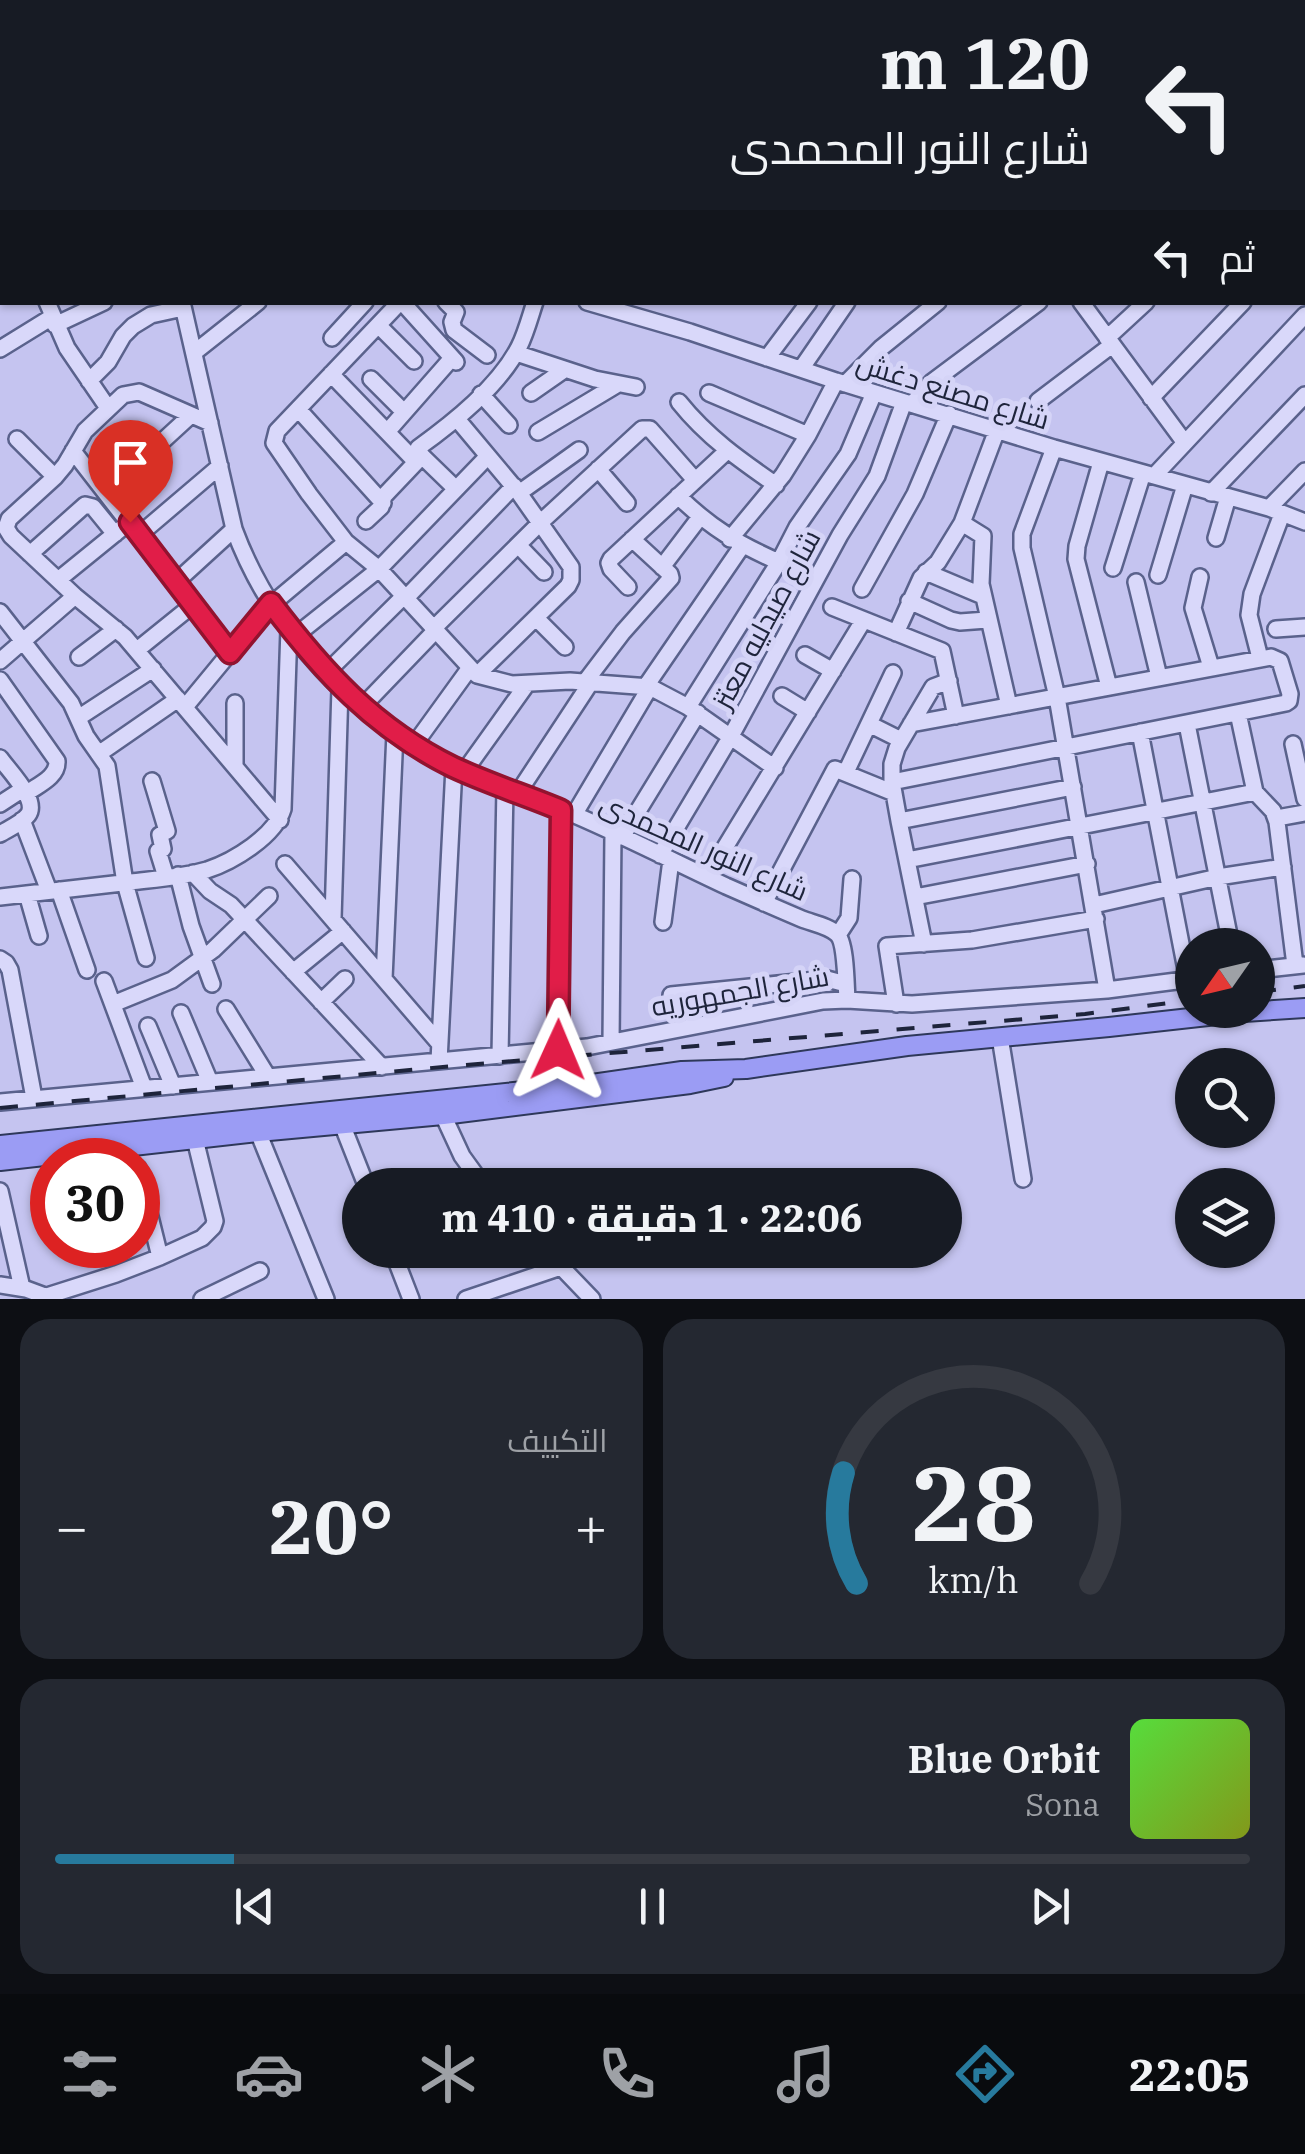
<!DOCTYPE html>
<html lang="ar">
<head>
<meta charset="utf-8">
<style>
	:root { --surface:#171b24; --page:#242831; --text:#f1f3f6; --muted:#9ea1a6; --line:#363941; --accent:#277a9d }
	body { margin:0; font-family:"IBM Plex Serif",Cairo,serif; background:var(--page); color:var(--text); direction:rtl; height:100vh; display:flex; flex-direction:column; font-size:38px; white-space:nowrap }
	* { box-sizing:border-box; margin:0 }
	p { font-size:32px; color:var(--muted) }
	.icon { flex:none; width:55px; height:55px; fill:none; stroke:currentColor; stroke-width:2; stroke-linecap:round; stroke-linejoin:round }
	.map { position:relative; height:1299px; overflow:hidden; direction:ltr }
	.panel { display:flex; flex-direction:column; gap:20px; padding:20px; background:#0d0f14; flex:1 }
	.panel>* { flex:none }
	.top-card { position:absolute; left:0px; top:0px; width:1305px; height:305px; box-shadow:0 2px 8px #0004; direction:rtl; background:#171b24; color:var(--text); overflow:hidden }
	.needle { width:65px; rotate:236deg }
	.fabs { position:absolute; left:1175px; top:928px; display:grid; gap:20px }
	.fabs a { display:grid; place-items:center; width:100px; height:100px; border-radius:50%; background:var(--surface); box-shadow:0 2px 8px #0004; font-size:50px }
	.speed { position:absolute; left:30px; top:1138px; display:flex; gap:20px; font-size:50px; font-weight:700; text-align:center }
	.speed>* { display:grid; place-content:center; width:130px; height:130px; border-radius:50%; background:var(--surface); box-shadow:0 2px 8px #0004; line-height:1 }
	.speed .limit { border:15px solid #d22; background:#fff; color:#111 }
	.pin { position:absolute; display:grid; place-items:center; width:85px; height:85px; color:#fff; margin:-102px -42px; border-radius:50% 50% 50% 0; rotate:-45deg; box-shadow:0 0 10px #0007 }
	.pin .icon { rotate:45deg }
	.me { position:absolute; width:110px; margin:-55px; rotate:1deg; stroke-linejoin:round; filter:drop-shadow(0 0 8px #0008) }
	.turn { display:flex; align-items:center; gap:35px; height:210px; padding:0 50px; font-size:45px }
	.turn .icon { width:130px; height:130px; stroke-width:2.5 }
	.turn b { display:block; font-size:70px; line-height:85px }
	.then { display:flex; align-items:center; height:95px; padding:0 50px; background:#0003; gap:20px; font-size:38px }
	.big { font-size:75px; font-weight:800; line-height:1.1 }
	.panel .card { flex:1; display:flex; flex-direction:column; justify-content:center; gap:15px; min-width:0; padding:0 35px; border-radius:30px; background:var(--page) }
	.panel .dial { align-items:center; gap:0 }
	.dial svg { height:260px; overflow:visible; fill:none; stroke:var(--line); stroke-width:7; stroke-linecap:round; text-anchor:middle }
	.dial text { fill:var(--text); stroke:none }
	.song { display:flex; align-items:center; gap:30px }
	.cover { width:120px; height:120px; border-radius:15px; background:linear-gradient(135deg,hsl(110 70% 55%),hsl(70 70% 35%)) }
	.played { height:10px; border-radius:5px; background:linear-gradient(90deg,var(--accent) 15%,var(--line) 15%) }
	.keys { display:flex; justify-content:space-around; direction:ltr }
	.heat { display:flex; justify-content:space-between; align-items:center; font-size:55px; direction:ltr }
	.panel .tiles { flex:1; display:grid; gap:20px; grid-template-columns:1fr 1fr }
	.card:last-child { grid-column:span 2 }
	.trip { position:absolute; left:342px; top:1168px; width:620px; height:100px; border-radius:50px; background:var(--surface); box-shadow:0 2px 8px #0004; font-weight:800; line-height:100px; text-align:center; direction:rtl }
	.dock { display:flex; height:160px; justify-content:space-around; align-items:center; background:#090b0e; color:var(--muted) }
	.dock .icon { width:70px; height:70px }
	.dock .current { color:var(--accent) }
	.dock b { font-size:45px; color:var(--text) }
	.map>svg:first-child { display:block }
</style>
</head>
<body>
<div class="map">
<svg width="1305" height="1299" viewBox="0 0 1305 1299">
	<rect width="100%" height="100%" fill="#c5c4f0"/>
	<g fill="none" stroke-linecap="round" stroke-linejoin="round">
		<g stroke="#5a628c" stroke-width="20">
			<path id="minor" d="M106,0L109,2
				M446,0L447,1
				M877,0L882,2
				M123,2L125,0
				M298,2L300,0
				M374,2L376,0
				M660,2L662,0
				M918,2L920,0
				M984,2L986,0
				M1056,2L1058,0
				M1127,2L1129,0
				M0,91L2,90
				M1302,97L1305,96
				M1302,174L1305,176
				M1302,241L1305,238
				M0,283L2,281
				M47,302L67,348L108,408
				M182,302L234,529C272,632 356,720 455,768C493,786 535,798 575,815C626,837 675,862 726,886C751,897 776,908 802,919C812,923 829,926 837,934C846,942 846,986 847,1000
				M400,302L277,431L274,443L309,494L346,542L379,569L477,675L512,684L570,681L650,687L688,707L775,768
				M402,302L456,362
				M446,302L456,312L452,322L454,330L487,355
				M587,302L690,332L836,381L1054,448L1269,508L1305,522
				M1081,302L1185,443
				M55,325L104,302
				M378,325L414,361
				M332,338L365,302
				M1107,338L1146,302
				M0,349L52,317
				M195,352L258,302
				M516,353L595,379L636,387
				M767,358L809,302
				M801,369L847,302
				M331,374L416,462
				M371,379L404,412
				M89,381L108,362L123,336L133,326L151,315L183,308
				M845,384L881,348L938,302
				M531,393L564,370
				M709,393L808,435
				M481,394L509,425
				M1151,398L1243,302
				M1038,401L1112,345
				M679,402C707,437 740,460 776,485
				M912,404L932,382L1039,302
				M298,409L383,503
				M457,419L519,493L571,567V580L568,586L477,675
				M210,423L139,392L123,395L85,431L65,465L55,477L9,519L6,528L11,536L75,596L125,637L280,820
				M387,432L452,358
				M538,432L618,384
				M17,439L55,477
				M1054,448L1022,534V548L1057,697L1107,990
				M73,451L230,653
				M422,456L418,448C454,422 498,387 519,347C526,333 530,317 535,302
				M422,456L456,489
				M1101,462L1077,546L1076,559L1109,687
				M598,469L627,503
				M1154,476L1305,315
				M106,493L190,416
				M519,493L579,450
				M1211,493L1305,395
				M678,496C711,528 738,544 779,562
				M1269,508L1305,471
				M366,521L381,507L384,496L422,456
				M962,523L983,536L981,584L1009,706
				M139,535L220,466
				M1216,538L1228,497
				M730,539L783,475L808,435L836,381
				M518,545L544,572
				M30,554L85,505L93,507L115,534
				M662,567L700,517
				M1113,568L1143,473
				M926,572L983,596
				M1158,575L1185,485
				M1200,577L1193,608L1211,667
				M58,580L122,528
				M176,582L234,529
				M1136,582L1159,677
				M628,587L611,569L609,563L611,559L727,451
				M862,589L915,494L949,414
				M405,599L514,486
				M909,601L951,620L960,622L987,620
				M272,604L346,542
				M832,607L942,651L956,716
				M0,612L71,703L86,736L107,766L125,883L146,958
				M536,618L565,647
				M433,629L541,522L642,429H650L695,480
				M1276,629L1305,627
				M896,633L921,578L938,562L962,523L997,430
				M295,636L379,569L488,456
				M137,650L194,604
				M805,655L833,671
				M79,657L116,629
				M1260,658L1249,615L1252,594L1282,514
				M0,661L75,596
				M326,673L403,597
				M0,680L57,761C58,777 38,785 27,793
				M585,682L623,632L671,578L670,574L632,539
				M646,686L742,546
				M782,696L808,712
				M185,707L271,603
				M362,707L435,631
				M688,707L779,562L797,527L848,454L874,393
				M1238,713L1255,792L1273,811L1277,822L1295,965
				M78,718L153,669
				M869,724L901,740
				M1187,724L1231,945
				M1140,732L1188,980
				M1293,744L1305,799
				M414,745L469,669
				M100,753L178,699
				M0,758C9,771 39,800 28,815C22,823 8,829 0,834
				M235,767V703
				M464,772L527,684
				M846,772L893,673
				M152,781L167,831L160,835L163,849L158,851L166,877
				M892,782L1286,703L1289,701L1290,694L1280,661L1271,657L911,724
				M518,793L591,682
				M0,804L23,789
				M574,815L650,687
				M1277,818L1305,813
				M22,820L49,891
				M899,821L1073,787
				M622,837L698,713
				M660,855L731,736L840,535L877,476L904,402
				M907,860L1255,792
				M285,864L439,1043
				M193,873L210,891L231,905L382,1067
				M178,875L191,926L212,984
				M707,877L863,621
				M59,890L87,970
				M27,894L39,936
				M0,897C44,892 87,887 131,882C156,879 183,877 207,870C234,861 275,836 283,809L289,628
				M915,897L1087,864
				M764,903L835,769L894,793
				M1094,905L1218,877L1283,867
				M333,919L340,688
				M663,922L671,860
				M838,935L849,918L852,879
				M924,944L899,821L892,782V764L897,748L933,687L949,681
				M0,959L6,963L10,970L34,1098
				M1258,970L1303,965
				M293,972L343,931
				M384,979L395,733
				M104,981L144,1088
				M671,995L827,979L846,984
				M321,1002L345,979
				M113,1004L172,980L213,950L269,896
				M896,1004L887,946L972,940L1096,919
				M226,1009L268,1077
				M181,1013L210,1082
				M148,1026L173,1086
				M1000,1037L1023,1179
				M611,1042L613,833
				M558,1050L561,810
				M500,1056L505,787
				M439,1061L454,767
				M0,1102L587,1047L823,1001L847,1000L912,1004L1107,990L1192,979
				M338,1114L366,1185
				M443,1115L462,1156L483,1185
				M258,1132L326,1299
				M138,1168L160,1257
				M0,1191L22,1288
				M392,1250L411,1299
				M545,1250L592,1299
				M0,1285L26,1289L53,1299
				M47,1296L116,1274L160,1257L202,1238L213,1227L215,1221L195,1139
				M202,1299L260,1271
				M466,1299L561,1267"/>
		</g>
		<g stroke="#2e385a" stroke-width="22">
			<path id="major" d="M0,1145L592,1084L682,1071L746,1069L907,1046L1109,1027L1244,1012L1305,1008
				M0,1161L258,1132L443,1115L690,1084L724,1077"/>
		</g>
		<use href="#minor" stroke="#d9d8fa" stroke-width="15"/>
		<use href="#major" stroke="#9b9cf4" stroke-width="18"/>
		<path stroke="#1e243b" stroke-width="4" stroke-dasharray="18 18" stroke-linecap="butt" d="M1258,992L1305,986
			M0,1108L453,1066L1085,1014L1192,1000"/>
	</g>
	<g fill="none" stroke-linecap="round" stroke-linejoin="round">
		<g stroke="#92132f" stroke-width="25">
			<path id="route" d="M130,522L230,653L271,603C323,672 374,728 453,767C487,783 525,795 561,810L558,1050"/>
		</g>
		<use href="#route" stroke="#e11d48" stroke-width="18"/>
	</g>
	<g text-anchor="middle" stroke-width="10" stroke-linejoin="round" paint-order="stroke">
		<g font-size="28" fill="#1e243b" stroke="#d5d4f7">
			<text transform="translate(953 391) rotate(17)" y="10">شارع مصنع دغش</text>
			<text transform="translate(766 619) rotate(-62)" y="10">شارع صيدليه معتز</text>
			<text transform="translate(704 847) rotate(24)" y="10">شارع النور المحمدى</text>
			<text transform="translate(740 991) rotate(-10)" y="10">شارع الجمهوريه</text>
		</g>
	</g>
</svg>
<div class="fabs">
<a><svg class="needle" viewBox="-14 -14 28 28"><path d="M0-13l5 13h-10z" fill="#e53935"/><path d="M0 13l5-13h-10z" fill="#9ea1a6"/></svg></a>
<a><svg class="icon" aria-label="search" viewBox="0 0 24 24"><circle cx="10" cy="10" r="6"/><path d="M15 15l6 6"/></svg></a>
<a><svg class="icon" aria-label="layers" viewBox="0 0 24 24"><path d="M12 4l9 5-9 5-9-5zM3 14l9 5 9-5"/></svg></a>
</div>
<div class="speed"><div class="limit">30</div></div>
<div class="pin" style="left:130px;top:522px;background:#d93025"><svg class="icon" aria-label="arrive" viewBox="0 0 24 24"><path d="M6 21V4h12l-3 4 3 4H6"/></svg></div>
<svg class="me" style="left:558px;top:1050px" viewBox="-20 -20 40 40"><path d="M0-17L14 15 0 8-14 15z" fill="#e11d48" stroke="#fff" stroke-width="4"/></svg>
<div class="trip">22:06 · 1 دقيقة · 410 m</div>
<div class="top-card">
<div class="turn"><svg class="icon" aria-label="left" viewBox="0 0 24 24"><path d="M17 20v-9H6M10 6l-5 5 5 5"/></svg><div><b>120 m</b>شارع النور المحمدى</div></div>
<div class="then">ثم<svg class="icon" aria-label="left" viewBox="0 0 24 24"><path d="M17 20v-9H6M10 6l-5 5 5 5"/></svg></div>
</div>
</div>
<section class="panel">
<div class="tiles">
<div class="card dial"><svg viewBox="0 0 100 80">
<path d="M14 69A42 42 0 1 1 86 69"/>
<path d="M14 69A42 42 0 0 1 10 35" stroke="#277a9d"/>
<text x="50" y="56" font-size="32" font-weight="700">28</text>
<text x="50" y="72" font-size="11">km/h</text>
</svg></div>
<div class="card"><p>التكييف</p>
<div class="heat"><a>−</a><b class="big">20°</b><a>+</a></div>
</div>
<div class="card">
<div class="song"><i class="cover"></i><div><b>Blue Orbit</b><p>Sona</p></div></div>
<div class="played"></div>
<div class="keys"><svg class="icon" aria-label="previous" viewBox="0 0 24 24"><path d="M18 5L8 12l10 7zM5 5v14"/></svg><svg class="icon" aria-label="pause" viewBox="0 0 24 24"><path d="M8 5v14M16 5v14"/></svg><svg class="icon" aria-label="next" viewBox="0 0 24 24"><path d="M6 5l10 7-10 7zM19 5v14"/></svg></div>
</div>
</div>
</section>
<nav class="dock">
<b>22:05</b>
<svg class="icon current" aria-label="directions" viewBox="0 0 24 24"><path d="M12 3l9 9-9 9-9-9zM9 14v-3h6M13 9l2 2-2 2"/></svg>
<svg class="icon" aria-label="music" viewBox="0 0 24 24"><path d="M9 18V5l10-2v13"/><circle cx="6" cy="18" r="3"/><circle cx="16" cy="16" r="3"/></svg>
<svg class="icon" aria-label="phone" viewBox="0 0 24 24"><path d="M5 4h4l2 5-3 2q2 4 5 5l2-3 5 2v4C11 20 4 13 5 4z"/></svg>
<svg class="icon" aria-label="climate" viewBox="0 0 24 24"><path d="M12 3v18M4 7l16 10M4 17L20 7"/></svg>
<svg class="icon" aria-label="car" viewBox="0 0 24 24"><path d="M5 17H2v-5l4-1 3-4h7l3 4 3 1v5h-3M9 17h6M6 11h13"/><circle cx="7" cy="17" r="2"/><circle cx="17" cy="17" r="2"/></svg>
<svg class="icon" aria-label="filters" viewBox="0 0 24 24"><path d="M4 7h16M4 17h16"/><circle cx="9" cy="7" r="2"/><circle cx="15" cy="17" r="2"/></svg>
</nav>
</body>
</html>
